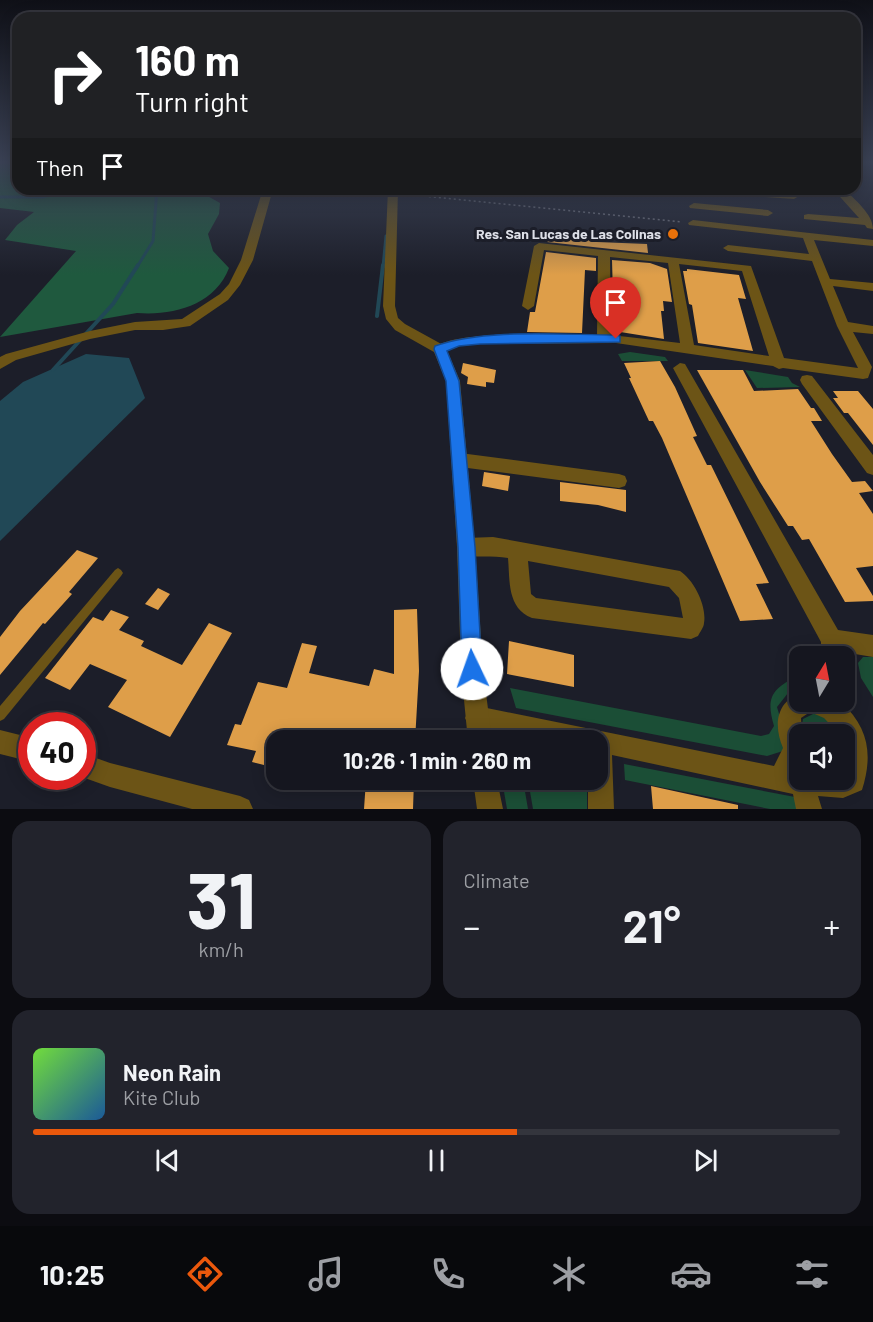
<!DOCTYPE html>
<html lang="en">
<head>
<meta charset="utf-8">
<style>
	:root { --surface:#15161f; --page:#22232c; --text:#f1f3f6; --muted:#9d9fa4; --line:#34353d; --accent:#ea580c }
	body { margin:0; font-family:Barlow,sans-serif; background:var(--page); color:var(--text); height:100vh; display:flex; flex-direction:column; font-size:22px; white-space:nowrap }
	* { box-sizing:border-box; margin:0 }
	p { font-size:20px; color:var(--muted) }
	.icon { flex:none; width:33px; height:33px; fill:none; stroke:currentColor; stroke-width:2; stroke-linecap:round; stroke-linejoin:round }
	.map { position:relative; height:809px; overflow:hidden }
	.details { display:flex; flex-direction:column; gap:12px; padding:12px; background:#0c0c11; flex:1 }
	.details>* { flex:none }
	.guide { position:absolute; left:12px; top:12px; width:849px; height:183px; border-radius:18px; box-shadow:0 3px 15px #0003,0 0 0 2px var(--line); background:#202124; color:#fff; overflow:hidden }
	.needle { width:39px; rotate:10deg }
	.fabs { position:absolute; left:789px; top:646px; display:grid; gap:12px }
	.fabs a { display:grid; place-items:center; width:66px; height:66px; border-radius:12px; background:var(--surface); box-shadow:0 3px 15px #0003,0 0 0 2px var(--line); font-size:30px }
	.speed { position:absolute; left:18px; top:712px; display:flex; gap:12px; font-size:30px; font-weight:700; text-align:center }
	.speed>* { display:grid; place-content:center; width:78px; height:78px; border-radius:50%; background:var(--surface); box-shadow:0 3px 15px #0003,0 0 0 2px var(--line); line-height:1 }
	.speed .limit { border:9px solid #d22; background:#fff; color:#111 }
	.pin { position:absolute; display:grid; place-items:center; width:51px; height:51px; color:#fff; margin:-62px -26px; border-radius:50% 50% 50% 0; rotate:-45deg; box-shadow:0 0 6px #0007 }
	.pin .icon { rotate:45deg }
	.me { position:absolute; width:66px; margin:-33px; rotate:357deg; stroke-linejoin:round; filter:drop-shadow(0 0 4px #0008) }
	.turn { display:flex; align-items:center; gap:21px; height:126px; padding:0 24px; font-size:27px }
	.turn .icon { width:78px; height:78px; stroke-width:2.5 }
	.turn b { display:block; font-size:42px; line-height:51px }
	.then { display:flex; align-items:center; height:57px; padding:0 24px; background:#0003; gap:12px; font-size:22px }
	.big { font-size:45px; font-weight:700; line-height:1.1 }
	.details .widget { flex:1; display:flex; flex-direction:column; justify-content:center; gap:9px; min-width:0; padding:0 21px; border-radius:18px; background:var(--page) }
	.details .dial { align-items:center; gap:0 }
	.dial b { font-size:78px; line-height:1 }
	.song { display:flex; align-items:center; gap:18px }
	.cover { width:72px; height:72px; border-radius:9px; background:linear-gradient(135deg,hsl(100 70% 55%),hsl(210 70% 35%)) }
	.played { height:6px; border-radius:3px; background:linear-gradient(90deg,var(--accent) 60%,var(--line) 60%) }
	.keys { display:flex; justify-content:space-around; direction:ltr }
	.heat { display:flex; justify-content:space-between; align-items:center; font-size:33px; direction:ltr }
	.details .tiles { flex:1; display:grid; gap:12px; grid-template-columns:1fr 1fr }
	.widget:last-child { grid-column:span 2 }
	.trip { position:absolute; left:266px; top:730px; width:342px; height:60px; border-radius:18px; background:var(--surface); box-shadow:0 3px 15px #0003,0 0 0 2px var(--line); font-weight:700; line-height:60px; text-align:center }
	.dock { display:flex; height:96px; justify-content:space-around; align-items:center; background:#08090c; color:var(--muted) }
	.dock .icon { width:42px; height:42px }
	.dock .on { color:var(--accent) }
	.dock b { font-size:27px; color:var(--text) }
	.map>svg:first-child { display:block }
</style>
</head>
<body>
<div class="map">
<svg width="873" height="809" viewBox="0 0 873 809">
	<rect width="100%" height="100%" fill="#1c1e29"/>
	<path fill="#1b4e36" d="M630,352L665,357L668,361H622L618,354Z
		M745,370L788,377L792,383L800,387L757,388Z
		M863,657H873V697L861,678L858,663Z
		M800,675L799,688L788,693L777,707L785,734L783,751L767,756L516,708L510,688L761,736L769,734L774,726C765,696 773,688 800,675Z
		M815,713L824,715L849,735L851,770L845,773L844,735H800L803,719Z
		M624,764L795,797L798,809H770L625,780Z
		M502,780H523L528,809H507Z
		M528,780H587V809H533Z"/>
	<path fill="#1f593e" d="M0,162H18V189H195L220,203L219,214L208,234L213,251L229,268C215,305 173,316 137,313L0,337L76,251L5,240L17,225L34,212L0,208Z"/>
	<path fill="#214856" d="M86,354L129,358L145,398L0,541V401L23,382Z"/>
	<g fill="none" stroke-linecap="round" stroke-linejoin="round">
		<path stroke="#214856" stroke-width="3" d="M0,197H43L69,189
			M137,267L153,241L157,189
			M383,267L386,236"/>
		<path stroke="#214856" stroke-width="4" d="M377,316L383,265
			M53,370L113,304L138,265"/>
	</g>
	<path fill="#de9e49" d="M548,234L597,239V242L647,244L648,253L547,242Z
		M546,252L596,258V271L585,270L582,333L527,332L530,312H535Z
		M612,260L650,263L667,269L672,302L663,301L664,311H661L664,339L614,331Z
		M687,269L739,275L746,299L738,298L753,351L698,343L692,305L689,304L683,271H687Z
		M660,361L675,387L697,436L693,437L707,465H711L769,583L756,584L773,619L740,621L662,438L653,421H649L629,378H631L624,363Z
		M463,363L496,370L494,383L486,382V387L467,384L468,377L461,373Z
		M697,370H743L754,391L798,389L811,408H814L822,421H811L832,454L852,482L865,481L873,491L859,493L873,514V566L856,568L873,596V601L845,602L809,539L802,540L793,526H788L760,482Z
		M833,391H858L873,409V445L848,413H844L833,398H838Z
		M484,472L510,476L508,491L482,486Z
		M560,482L626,490V512L598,505L560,501Z
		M77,550L98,558L69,592L72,594L45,624L43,623L0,675V637L20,611Z
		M158,588L170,594L158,610L145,604Z
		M417,609L419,671L415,741H276V768L252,762L256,751L227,745L235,724L241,725L258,682L287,688L302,643L317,646L309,673L369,686L374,669L394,674V610Z
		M111,610L129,617L119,630L144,641L141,646L182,665L209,623L232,633L170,737L108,707L127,680L90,664L70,690L45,678L93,617L103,621Z
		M509,641L574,655V687L507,674Z
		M366,780H414L413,809H364Z
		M651,786L738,805V809H653Z"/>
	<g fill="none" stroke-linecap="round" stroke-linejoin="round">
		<path stroke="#787a84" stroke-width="1.5" stroke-dasharray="2 3" stroke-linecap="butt" d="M404,194L682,222"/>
		<path fill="#6c5416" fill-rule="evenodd" d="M118,568L121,570L123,573L121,576L4,719L0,721V706L115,570Z"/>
		<path fill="#6c5416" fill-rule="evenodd" d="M263,189H273L253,260L240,285L228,300L190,326L163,330H135L90,339L16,360L0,369V357L6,354L90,331L135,322L182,319L220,294L229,284L241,260Z
			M688,189L794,193L799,196L794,199L693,192Z
			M833,189H844C854,199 873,214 873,229L867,228L865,225L804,219V215L808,214L859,218Z
			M694,203L768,210L773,213L768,216L690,208L689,206Z
			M693,220L873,240V246L814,240L830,279L873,283V291L833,286L848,322L873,326V334L853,332L872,367L868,378L863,379L783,368L779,369L773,366L616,343L480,344L460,346L440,354L433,349C449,329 568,335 597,335L598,256L544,250L534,306L528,310L522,306L534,246L539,243L751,266L784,358L858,368L837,326L812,261L728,251L723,248L728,245L809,254L803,238L689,225L688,223ZM610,257L668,263L680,343L611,335ZM679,264L742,271L769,356L694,345Z
			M680,363L685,364L838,630L873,635V657L843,652V657H821V642L673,368Z
			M807,375L812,376L873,455V475L867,473L802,384L800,380L802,376Z
			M460,453L619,474L625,476L627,481L625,486L619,488L460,467L454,465L452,460L454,455Z
			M493,537L680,571C694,580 707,606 704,623C704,627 700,632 698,636L691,639L532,618C507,608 510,581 508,558C493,555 474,559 459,553L457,547L459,541L466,538ZM528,561L669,587L679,598L683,618L536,598L531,594Z
			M800,693V702H841C869,728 873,755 862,790L843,798L818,796L822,809H796L793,794L612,755L614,809H588V780H597V741H538L477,730L469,726L465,718L469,710L477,706L774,766L783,748C774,727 775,703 800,693ZM810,712L824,718L840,735H844L847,755L844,780H800V771L797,770L800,769V735H802L801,718Z
			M0,730L32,738V762L0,754Z
			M82,753L110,763L240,796L249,800L253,809H192L110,787L82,777Z"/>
		<path fill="#6c5416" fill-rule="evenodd" d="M388,189H398L395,306L398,318L405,324L445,346L460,381L475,547L483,669L492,741H468L461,669L457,547L446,381L434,352L395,330L386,319L383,306Z
			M473,780H497L503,809H477Z"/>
	</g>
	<linearGradient id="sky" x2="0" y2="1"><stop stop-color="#0f1017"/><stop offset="0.59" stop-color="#3a4154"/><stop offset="1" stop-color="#3a4154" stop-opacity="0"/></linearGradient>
	<rect width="873" height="275" fill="url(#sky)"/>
	<path fill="#1a73e8" stroke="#114b97" stroke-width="1.5" d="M616,335L620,336V342L480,344L459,346L447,351L459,381L475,547L482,669L479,676L472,679L465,676L462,669L458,547L446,381L434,349L435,346C485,328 562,335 616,335Z"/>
	<circle fill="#e8710a" stroke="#1c1e29" stroke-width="2" cx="673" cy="234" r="6"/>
	<g text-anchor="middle" stroke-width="6" stroke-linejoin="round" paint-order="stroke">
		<g font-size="14" font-weight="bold" fill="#dee0e8" stroke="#1c1e29" text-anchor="end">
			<text x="661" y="239">Res. San Lucas de Las Colinas</text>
		</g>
	</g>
</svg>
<div class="fabs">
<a><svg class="needle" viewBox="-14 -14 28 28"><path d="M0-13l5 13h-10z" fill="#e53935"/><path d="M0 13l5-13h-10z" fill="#9d9fa4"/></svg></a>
<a><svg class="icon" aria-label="sound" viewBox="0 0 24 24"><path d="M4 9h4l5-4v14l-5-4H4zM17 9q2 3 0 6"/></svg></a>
</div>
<div class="speed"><div class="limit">40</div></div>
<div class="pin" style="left:616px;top:339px;background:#d93025"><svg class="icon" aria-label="arrive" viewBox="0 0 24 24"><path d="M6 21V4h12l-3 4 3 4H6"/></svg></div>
<svg class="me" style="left:472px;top:669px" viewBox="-20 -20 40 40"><circle r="19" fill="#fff"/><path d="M0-13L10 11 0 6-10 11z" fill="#1a73e8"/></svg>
<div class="trip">10:26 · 1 min · 260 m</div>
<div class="guide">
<div class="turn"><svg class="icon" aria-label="right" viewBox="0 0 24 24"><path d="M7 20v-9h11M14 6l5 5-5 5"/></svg><div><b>160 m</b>Turn right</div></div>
<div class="then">Then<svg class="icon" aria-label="arrive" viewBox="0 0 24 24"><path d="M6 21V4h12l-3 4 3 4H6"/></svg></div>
</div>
</div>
<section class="details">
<div class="tiles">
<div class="widget dial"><b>31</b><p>km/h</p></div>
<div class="widget"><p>Climate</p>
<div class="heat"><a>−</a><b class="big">21°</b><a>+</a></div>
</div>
<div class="widget">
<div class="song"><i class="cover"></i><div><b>Neon Rain</b><p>Kite Club</p></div></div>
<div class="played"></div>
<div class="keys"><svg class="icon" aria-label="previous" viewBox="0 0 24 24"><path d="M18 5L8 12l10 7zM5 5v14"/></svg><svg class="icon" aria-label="pause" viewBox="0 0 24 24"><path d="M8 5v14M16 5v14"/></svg><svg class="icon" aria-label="next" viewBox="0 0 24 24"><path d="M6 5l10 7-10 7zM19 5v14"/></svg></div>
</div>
</div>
</section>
<nav class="dock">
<b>10:25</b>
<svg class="icon on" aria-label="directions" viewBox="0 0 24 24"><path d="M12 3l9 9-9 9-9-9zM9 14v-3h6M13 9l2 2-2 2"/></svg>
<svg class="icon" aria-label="music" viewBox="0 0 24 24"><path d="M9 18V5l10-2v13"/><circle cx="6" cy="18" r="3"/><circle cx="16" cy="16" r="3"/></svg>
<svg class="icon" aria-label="phone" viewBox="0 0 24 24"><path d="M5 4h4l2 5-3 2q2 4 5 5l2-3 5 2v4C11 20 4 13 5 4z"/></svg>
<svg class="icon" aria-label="climate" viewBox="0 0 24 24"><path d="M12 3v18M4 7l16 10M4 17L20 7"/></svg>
<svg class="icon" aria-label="car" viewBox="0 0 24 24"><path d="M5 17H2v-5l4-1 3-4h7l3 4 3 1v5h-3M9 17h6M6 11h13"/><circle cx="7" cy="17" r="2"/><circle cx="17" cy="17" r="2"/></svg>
<svg class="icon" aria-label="filters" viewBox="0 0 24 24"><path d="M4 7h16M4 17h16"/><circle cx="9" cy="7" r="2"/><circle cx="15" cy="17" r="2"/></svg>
</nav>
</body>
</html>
